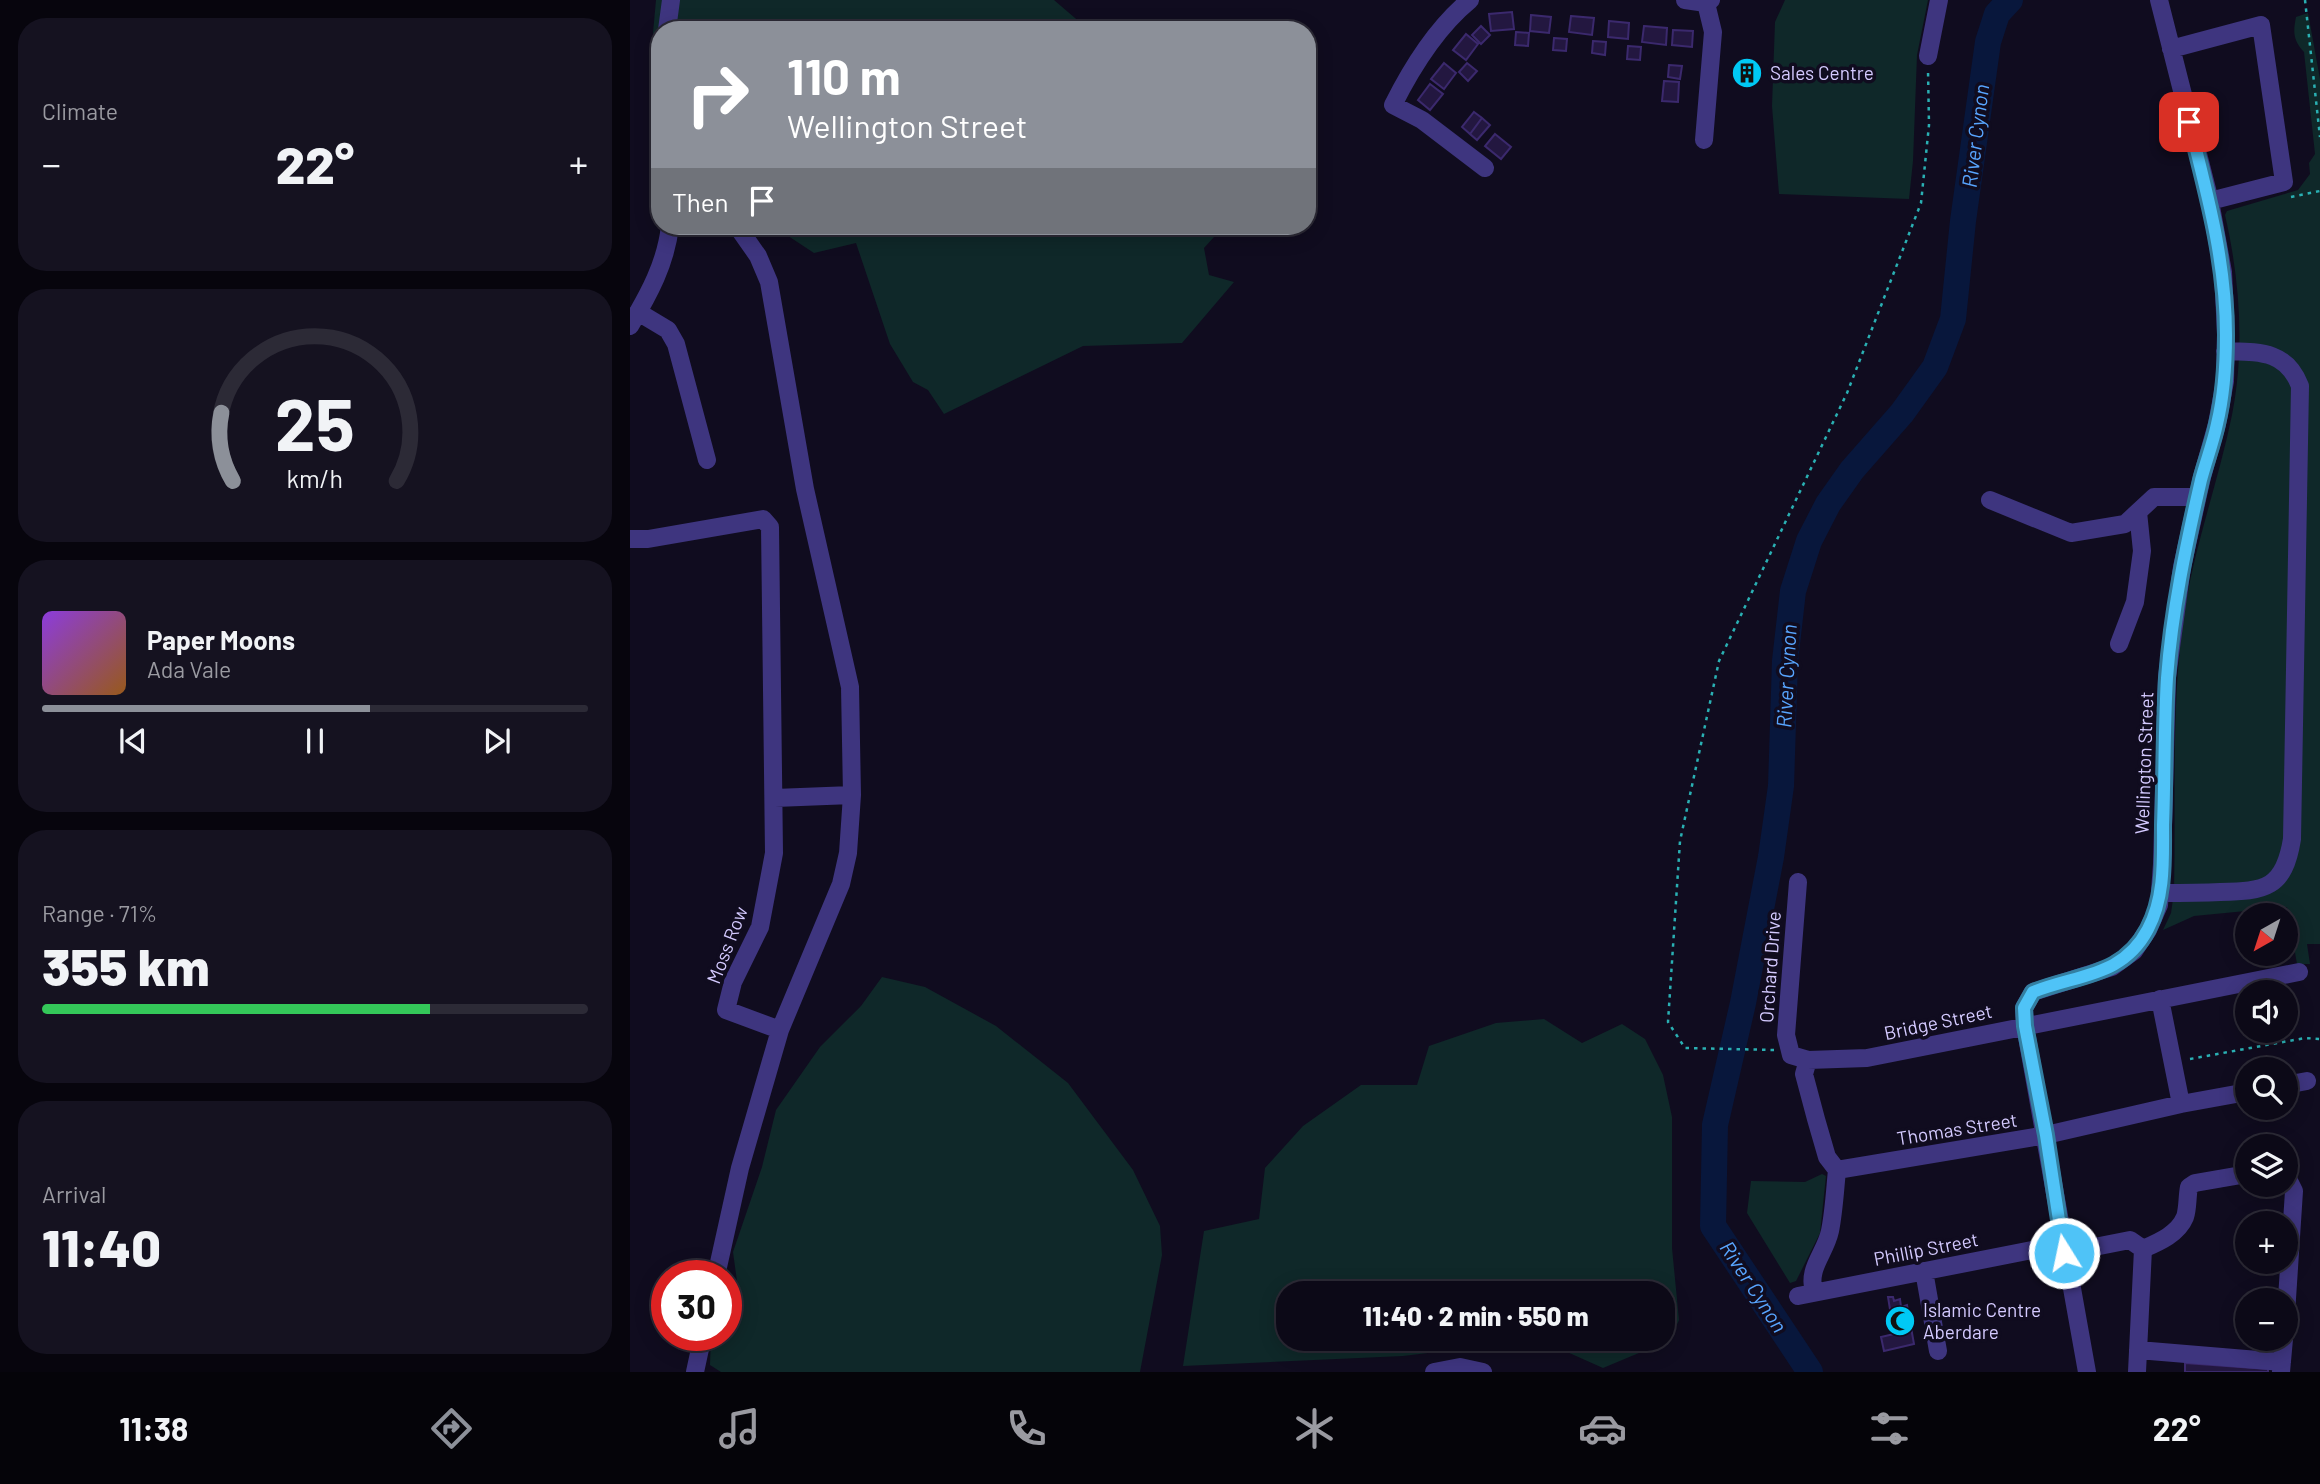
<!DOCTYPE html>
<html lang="en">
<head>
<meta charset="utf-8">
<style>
	:root { --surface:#0c0917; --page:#151220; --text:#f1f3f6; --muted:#9a9aa1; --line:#2c2a36; --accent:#8c9099 }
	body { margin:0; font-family:Barlow,sans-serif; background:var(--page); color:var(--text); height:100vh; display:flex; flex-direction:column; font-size:26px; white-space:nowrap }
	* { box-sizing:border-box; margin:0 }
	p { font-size:23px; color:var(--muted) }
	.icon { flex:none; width:38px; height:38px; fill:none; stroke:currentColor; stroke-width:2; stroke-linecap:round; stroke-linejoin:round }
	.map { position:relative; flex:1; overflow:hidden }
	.sheet { display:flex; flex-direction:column; gap:18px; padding:18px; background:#07050d; width:630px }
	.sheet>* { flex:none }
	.top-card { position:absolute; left:21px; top:21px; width:665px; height:214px; border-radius:28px; box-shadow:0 4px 18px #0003,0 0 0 2px var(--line); background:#8c9099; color:#fff; overflow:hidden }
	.needle { width:46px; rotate:219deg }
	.controls { position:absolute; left:1605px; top:903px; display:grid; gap:14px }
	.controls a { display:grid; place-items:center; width:63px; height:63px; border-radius:50%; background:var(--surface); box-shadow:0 4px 18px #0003,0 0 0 2px var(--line); font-size:35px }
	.speed { position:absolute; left:21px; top:1260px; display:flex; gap:14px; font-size:35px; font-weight:700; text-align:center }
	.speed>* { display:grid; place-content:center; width:91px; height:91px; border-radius:50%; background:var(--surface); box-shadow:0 4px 18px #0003,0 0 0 2px var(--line); line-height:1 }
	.speed .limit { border:10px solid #d22; background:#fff; color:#111 }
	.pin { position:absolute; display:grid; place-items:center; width:60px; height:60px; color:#fff; margin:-30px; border-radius:14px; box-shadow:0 4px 10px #0006 }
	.me { position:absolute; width:77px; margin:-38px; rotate:350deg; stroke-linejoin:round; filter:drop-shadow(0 0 5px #0008) }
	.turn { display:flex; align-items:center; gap:24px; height:147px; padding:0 21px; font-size:32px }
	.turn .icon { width:91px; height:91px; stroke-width:2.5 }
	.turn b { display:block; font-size:49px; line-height:60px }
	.then { display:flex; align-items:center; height:66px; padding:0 21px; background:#0003; gap:14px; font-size:26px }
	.big { font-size:52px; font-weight:800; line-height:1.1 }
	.sheet .widget { flex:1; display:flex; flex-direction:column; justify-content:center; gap:10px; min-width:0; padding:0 24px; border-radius:28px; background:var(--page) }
	.sheet .dial { align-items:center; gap:0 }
	.dial svg { height:182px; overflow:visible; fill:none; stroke:var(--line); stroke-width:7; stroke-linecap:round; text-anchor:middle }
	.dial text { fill:var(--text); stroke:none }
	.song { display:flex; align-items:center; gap:21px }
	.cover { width:84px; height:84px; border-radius:10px; background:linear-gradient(135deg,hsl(270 70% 55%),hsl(30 70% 35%)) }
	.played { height:7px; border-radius:4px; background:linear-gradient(90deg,var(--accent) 60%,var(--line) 60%) }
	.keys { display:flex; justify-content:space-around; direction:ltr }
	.heat { display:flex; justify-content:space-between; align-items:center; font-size:38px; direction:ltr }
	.charge { height:10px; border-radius:5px; background:linear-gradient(90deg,#34c759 71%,var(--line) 0) }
	.trip { position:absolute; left:646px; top:1281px; width:399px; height:70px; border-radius:28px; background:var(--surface); box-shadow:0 4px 18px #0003,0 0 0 2px var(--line); font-weight:800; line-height:70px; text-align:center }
	.dock { display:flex; height:112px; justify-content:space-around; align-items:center; background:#050409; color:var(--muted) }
	.dock .icon { width:49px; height:49px }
	.dock .selected { color:var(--accent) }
	.dock b { font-size:32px; color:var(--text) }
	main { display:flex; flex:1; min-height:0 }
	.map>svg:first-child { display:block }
</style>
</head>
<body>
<main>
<section class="sheet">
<div class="widget"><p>Climate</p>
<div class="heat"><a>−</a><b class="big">22°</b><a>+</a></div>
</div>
<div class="widget dial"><svg viewBox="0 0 100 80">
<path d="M14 69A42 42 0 1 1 86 69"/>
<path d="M14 69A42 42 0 0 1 9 39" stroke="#8c9099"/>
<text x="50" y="56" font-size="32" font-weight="700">25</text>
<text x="50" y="72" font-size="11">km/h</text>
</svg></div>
<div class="widget">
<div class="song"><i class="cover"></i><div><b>Paper Moons</b><p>Ada Vale</p></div></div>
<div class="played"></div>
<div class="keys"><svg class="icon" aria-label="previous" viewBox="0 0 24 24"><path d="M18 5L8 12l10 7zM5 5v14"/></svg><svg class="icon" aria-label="pause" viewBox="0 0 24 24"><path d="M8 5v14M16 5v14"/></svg><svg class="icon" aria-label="next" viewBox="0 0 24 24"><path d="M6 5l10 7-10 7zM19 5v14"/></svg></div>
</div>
<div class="widget"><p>Range · 71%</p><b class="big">355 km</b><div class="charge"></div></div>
<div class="widget"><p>Arrival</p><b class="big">11:40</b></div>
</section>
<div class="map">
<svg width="1690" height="1372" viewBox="0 0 1690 1372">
	<rect width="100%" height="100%" fill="#100c1f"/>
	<path fill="#0f2829" d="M26,0H424L459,30H30V63L23,33Z
		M1155,0H1298L1287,55L1283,161L1279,199L1149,194L1142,106L1145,22Z
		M1678,13L1690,79V944H1677L1680,964H1667L1657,907L1564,916L1533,930L1541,913L1544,892C1546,802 1541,711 1553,622C1562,552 1588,484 1602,415C1615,350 1610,280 1595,215L1597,211L1668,190L1680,174L1679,163L1685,154L1674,52C1663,40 1663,32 1666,17Z
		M143,226H594L574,248L579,275L604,282L552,343L453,346L314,414L298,390L283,382L260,344L226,243L184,253Z
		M252,977L295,987L366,1026L438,1083L503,1170L530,1226L532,1255L510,1372H91L80,1365L81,1335H96V1321L112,1318L103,1252L132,1167L146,1110L190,1047L231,1006Z
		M914,1019L952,1043L992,1024L1015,1039L1033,1075L1042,1117V1248L1049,1320L1040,1340L973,1368L908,1339H1032V1293H658V1339H827L822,1350L773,1356L553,1366L574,1231L629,1219L635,1168L673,1126L731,1085H787L799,1046L866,1023Z
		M1192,1174L1196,1176L1190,1233L1166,1281L1160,1283L1117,1213L1121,1181L1175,1182Z"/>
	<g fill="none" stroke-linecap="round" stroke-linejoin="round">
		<path stroke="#08173c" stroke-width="26" d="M1180,1372L1083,1226L1085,1125L1113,1003L1141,857L1151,786L1155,661L1163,591L1179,541L1198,504L1222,470L1272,413L1305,367L1323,319L1333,221L1358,42L1367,14L1380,0"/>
	</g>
	<path fill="#231740" stroke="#3b296d" stroke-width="2" d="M882,12L884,29L861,31L859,14Z
		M901,15L921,17L919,33L900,31Z
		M941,16L964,18L962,35L939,32Z
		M979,21L999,23L998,39L978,37Z
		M851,26L860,35L851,44L842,35Z
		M1014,26L1037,28L1036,45L1012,42Z
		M1043,30L1063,31L1062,47L1042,45Z
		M886,32L899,33L898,46L885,45Z
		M836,34L848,44L836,60L823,50Z
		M924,38L937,39L936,51L923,50Z
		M963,41L976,42L975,55L962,53Z
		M998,46L1011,47L1010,60L997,59Z
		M814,63L826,73L814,89L801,79Z
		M837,63L847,71L838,81L829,72Z
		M1121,64L1125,78L1114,81L1110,67Z
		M1039,65L1052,66L1050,79L1038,77Z
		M1034,81L1049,82L1048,102L1032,101Z
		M800,84L813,94L800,110L788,100Z
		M844,112L852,118L840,134L832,127Z
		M852,118L860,125L847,140L840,134Z
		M865,134L881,147L871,159L855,146Z
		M1258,1297H1263L1264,1301L1270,1299L1271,1307L1277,1305L1284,1344L1254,1351L1251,1337L1264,1334Z
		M1555,1363L1638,1369V1372H1555Z"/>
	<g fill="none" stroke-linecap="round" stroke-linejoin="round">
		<path stroke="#2ab0b3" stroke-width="2.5" stroke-dasharray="3.5 5" stroke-linecap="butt" d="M1675,0L1690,137
			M1661,197L1690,191
			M1144,1050L1055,1048L1038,1022L1050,841L1089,661L1217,393L1291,203L1299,125L1298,70
			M1560,1059L1675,1038L1690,1039"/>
		<path stroke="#3e357f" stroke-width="18" d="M840,0C807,27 782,67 763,105L792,120L855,168
			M1055,0L1076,3L1081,0
			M37,30L41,0
			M1541,49L1631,25L1654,182L1580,201
			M1298,56L1309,0
			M1074,140L1083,32L1076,3
			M8,312L38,330L46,344L77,460
			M0,326C19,294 36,263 40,226
			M1360,500L1441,533L1495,524L1524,497H1567
			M0,539H18L133,519L140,527L144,853L130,927L103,982L96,1010L150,1030
			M1489,644L1505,602L1512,551L1508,512
			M145,798L222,795
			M1168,882L1156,1035L1161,1055L1178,1060L1237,1058L1669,972
			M1530,893C1550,893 1570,893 1590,892C1635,891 1654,889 1662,839L1670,386C1656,350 1629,352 1595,351
			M1530,999L1551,1104
			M1178,1060L1174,1074L1186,1119L1197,1157L1207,1170C1205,1190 1204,1211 1200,1231C1195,1254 1177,1268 1184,1292
			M1656,1085L1677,1081
			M1207,1170L1416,1135L1551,1104L1617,1092
			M1656,1175L1664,1191L1656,1314
			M1434,1253L1500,1240L1513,1249
			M1294,1271L1308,1351
			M86,1276L110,1168L150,1030L211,884L218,853L222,795L220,687L175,489L139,282L128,256L107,226
			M1168,1296L1433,1244
			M1508,1350L1652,1362
			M65,1372L73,1335
			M804,1372L830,1367L853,1372
			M1457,1372L1395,1026L1394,1008L1403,992L1482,967L1504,951L1518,930L1529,905L1532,864L1537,677L1552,567L1572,477L1587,424L1595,381L1596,334L1593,272L1580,201L1529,0
			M1507,1372L1513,1249C1529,1242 1548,1234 1555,1217C1558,1208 1557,1197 1559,1187L1565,1183L1617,1174
			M1651,1372L1654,1339"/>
	</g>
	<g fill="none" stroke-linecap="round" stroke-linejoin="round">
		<g stroke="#337fa1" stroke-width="18">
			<path id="route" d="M1434,1253L1416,1135L1395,1026L1394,1008L1403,992C1448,974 1493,977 1518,929C1535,897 1533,860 1533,825C1535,776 1534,727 1537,678C1542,611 1556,545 1571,480C1576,461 1583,443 1587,424C1594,395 1596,365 1596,335C1596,261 1577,193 1559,122"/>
		</g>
		<use href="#route" stroke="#4fc3f7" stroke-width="12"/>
	</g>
	<defs>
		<g id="building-disc" transform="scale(1.575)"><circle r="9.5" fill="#00c9f5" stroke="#100c1f"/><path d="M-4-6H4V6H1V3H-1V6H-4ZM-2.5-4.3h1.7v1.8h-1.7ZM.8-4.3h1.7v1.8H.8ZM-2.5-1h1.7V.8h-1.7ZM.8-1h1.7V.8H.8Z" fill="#111"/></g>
		<g id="mosque-disc" transform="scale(1.575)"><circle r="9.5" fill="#00c9f5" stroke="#100c1f"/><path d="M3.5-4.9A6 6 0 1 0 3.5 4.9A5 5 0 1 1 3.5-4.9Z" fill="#111"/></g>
	</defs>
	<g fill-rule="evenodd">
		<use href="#building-disc" x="1117" y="73"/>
		<use href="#mosque-disc" x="1270" y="1321"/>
	</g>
	<g text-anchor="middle" stroke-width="7" stroke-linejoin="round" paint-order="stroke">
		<g font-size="19" fill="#d4caff" stroke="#100c1f" text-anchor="start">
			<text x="1140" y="80">Sales Centre</text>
			<text x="1293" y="1317">Islamic Centre<tspan x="1293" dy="22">Aberdare</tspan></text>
		</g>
		<g font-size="19" fill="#d4caff" stroke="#100c1f">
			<text transform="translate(1514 763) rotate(-88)" y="7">Wellington Street</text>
			<text transform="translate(97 945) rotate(-69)" y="7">Moss Row</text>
			<text transform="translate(1140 967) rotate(-86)" y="7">Orchard Drive</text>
			<text transform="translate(1308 1022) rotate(-12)" y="7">Bridge Street</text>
			<text transform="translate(1327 1129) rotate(-9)" y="7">Thomas Street</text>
			<text transform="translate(1296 1249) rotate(-11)" y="7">Phillip Street</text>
		</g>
		<g font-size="21" font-style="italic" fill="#58a5ff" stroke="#100c1f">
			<text transform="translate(1346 136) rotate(-83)" y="7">River Cynon</text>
			<text transform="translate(1157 676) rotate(-87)" y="7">River Cynon</text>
			<text transform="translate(1123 1287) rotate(57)" y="7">River Cynon</text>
		</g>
	</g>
</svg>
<div class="controls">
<a><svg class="needle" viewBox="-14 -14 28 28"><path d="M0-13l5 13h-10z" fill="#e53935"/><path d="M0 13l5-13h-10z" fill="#9a9aa1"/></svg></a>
<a><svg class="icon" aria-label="sound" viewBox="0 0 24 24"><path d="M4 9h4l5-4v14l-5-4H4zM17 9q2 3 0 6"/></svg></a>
<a><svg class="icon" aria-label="search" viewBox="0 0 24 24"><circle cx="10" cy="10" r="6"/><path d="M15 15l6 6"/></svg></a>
<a><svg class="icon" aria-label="layers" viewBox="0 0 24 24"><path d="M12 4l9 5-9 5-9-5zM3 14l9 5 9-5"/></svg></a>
<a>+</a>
<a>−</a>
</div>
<div class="speed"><div class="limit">30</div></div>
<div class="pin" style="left:1559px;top:122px;background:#d93025"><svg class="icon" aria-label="arrive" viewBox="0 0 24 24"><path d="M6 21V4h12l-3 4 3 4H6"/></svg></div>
<svg class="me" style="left:1434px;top:1253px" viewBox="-20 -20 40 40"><circle r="17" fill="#4fc3f7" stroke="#fff" stroke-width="3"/><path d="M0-11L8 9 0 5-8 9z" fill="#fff"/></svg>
<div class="trip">11:40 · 2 min · 550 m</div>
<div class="top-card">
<div class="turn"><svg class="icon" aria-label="right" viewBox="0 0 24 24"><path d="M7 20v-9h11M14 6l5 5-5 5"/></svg><div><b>110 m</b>Wellington Street</div></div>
<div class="then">Then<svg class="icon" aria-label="arrive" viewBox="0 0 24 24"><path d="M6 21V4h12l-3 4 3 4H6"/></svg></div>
</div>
</div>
</main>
<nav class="dock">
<b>11:38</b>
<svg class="icon selected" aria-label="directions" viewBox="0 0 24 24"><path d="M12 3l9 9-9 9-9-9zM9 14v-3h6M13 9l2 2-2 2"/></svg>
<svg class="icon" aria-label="music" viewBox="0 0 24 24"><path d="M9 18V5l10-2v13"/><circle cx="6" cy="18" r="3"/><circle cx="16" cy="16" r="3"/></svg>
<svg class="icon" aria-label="phone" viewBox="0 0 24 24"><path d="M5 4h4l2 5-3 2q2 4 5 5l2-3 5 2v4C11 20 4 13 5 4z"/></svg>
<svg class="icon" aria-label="climate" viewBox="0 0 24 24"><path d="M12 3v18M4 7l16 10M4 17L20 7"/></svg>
<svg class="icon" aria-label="car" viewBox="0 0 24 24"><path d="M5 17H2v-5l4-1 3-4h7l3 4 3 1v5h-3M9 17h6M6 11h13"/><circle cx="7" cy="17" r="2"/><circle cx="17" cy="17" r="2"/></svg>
<svg class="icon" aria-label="filters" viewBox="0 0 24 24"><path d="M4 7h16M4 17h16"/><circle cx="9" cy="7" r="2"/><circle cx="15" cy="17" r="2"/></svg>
<b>22°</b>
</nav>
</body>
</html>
